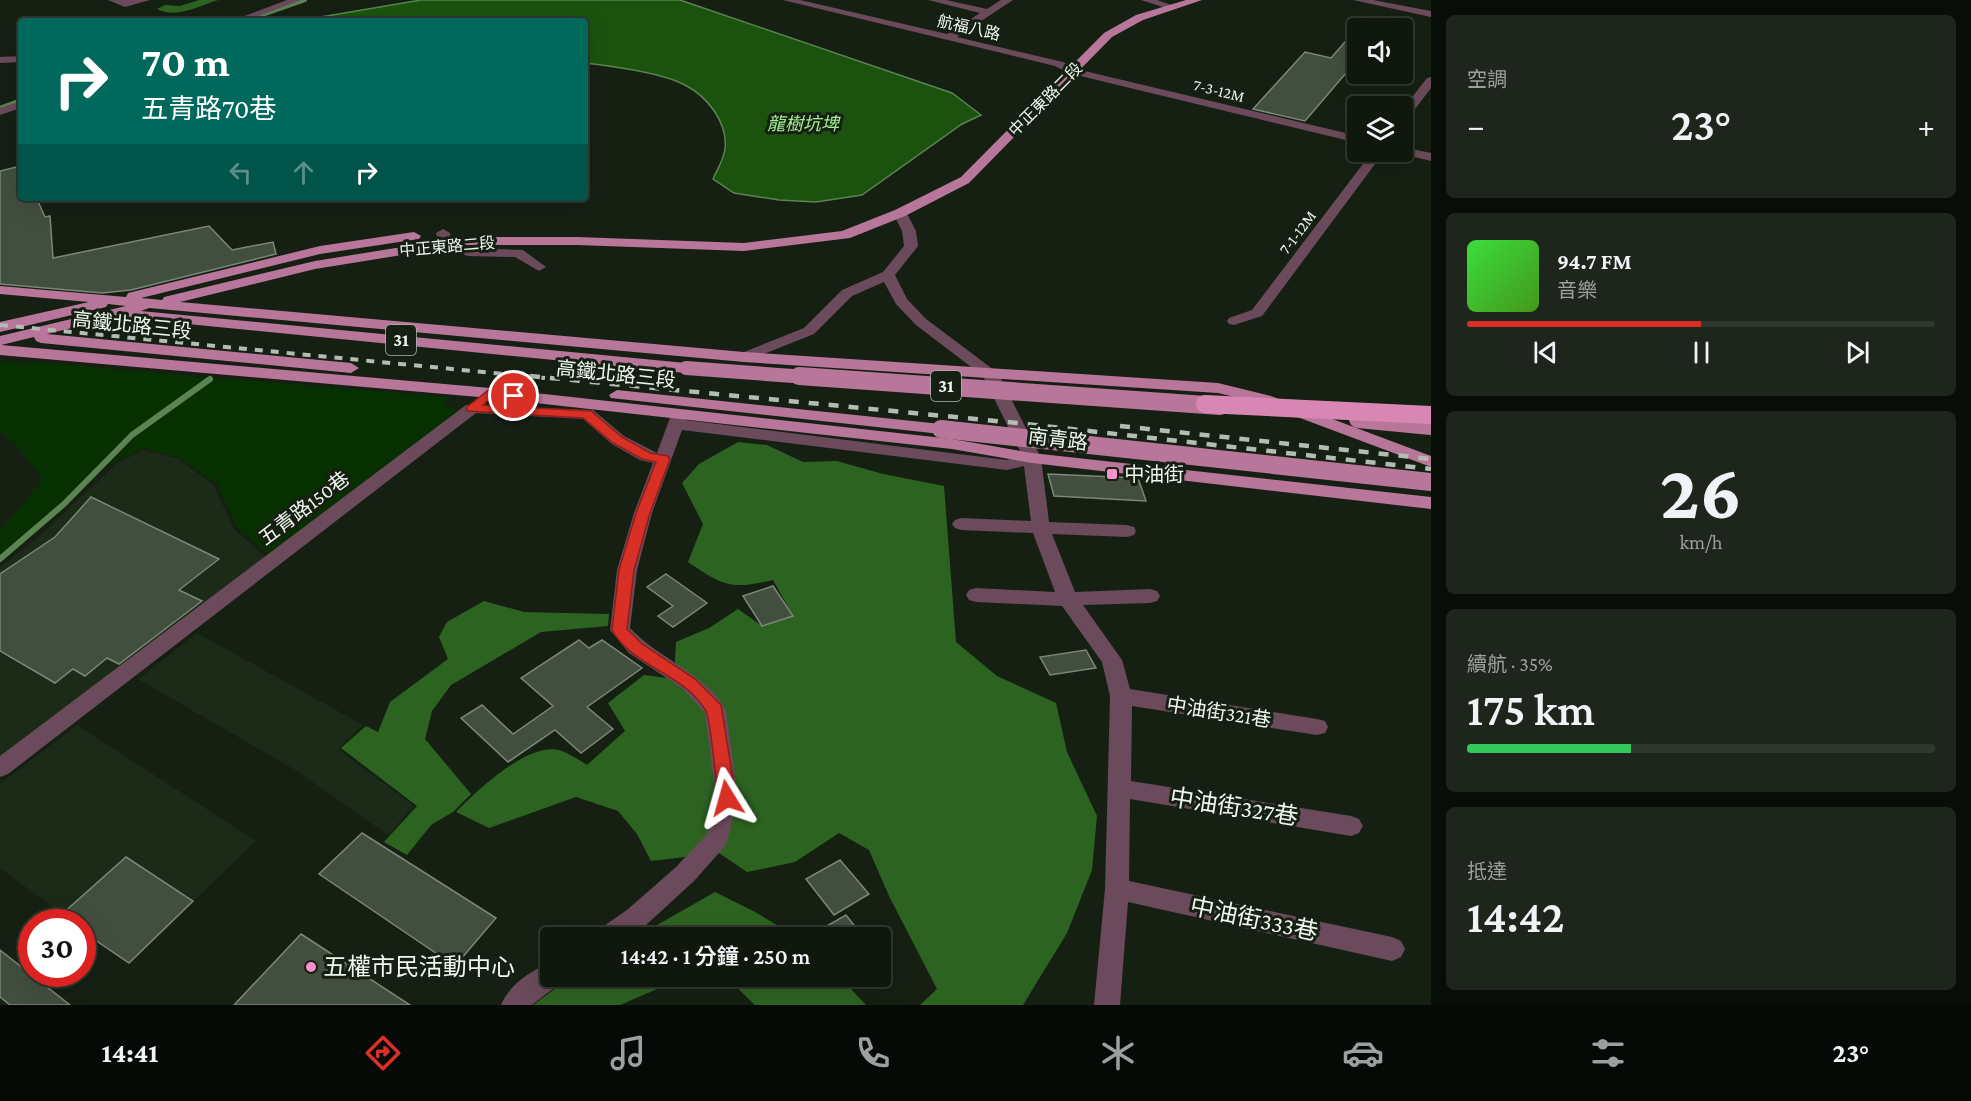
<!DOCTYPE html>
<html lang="zh-TW">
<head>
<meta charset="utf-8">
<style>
	:root { --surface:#10180e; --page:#1e251c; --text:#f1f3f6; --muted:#9ca09e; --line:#30372e; --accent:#d93025 }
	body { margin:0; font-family:"Crimson Pro","Noto Sans TC",serif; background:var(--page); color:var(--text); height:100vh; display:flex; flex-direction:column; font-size:22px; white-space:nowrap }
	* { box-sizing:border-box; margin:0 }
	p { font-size:20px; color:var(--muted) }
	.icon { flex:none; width:33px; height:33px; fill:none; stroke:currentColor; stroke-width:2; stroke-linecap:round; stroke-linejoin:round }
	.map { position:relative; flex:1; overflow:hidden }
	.panel { display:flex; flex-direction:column; gap:15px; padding:15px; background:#090d08; width:540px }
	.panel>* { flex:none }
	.top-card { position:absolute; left:18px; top:18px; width:570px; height:183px; border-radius:6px; box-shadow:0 6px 24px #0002,0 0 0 2px var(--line); background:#00695c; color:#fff; overflow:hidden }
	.buttons { position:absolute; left:1347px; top:18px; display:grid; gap:12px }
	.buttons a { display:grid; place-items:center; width:66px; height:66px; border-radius:6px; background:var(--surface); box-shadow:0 6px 24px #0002,0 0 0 2px var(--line); font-size:30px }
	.speed { position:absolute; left:18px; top:909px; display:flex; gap:12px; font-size:30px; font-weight:700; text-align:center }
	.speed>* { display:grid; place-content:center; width:78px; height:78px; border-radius:50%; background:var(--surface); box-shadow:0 6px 24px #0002,0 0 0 2px var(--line); line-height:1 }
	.speed .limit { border:9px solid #d22; background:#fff; color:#111 }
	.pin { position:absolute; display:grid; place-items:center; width:51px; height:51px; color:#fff; margin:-26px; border:3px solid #fff; border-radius:50%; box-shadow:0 2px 6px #0007 }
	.me { position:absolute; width:66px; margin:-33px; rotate:352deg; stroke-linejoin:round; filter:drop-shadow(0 0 4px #0008) }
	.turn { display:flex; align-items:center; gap:21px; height:126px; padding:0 24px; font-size:27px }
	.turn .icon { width:78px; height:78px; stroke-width:2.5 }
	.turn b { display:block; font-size:42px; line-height:51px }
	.lanes { display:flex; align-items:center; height:57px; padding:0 24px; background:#0003; justify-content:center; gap:30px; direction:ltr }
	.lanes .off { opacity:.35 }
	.big { font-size:45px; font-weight:600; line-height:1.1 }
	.panel .tile { flex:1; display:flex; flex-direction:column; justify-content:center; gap:9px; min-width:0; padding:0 21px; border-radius:9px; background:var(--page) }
	.panel .dial { align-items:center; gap:0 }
	.dial b { font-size:78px; line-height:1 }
	.song { display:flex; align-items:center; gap:18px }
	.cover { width:72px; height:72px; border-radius:9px; background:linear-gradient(135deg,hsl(120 70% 55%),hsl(100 70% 35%)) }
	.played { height:6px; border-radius:3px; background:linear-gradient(90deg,var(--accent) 50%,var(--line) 50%) }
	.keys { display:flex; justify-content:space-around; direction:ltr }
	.heat { display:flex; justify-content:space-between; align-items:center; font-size:33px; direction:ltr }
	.charge { height:9px; border-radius:4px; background:linear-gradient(90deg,#34c759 35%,var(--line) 0) }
	.trip { position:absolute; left:540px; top:927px; width:351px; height:60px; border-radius:6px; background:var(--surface); box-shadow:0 6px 24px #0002,0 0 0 2px var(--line); font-weight:600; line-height:60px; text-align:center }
	.tabs { display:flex; height:96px; justify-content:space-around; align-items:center; background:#060a06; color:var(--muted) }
	.tabs .icon { width:42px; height:42px }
	.tabs .current { color:var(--accent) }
	.tabs b { font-size:27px; color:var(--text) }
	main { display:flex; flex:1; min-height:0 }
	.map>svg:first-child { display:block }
</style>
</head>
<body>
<main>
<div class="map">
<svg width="1431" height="1005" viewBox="0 0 1431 1005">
	<rect width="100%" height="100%" fill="#152013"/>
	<path fill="#1b2b18" d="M144,450L176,458L213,484L234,529L265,557L0,759V567L36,539L117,463Z
		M197,633L363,725L338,749L414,806L388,835L297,771L138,679Z
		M77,725L256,841L129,963L83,929L82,922H73L0,868V784Z"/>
	<path fill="#073000" d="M0,362L61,364L208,378L128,434L61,502L0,555V531L43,479L16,445L0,432Z
		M216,378L449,397L443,406L459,410L268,554L237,527L217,483L177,457L143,448L110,465L136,437Z"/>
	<path fill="#2d6321" d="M199,0H218C199,6 176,19 157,9L165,5L180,6Z
		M738,442L767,445L803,462L837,461L883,474L944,486L956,642L997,676L1056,703L1067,752L1097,816L1092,870L1067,933L1023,1005H920L937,989L889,896L869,850L839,833L795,862L747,872L719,853L651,861L637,834L618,811L576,797L489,828L456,812C477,791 530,739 562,751C570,754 579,760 587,765L625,731L608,703L644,675L674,679L676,642L709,628L738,609L762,626L793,616L773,580C731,590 723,586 688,562L703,524L682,483L699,464Z
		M484,601L524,612L609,614L608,626L541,632L451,685L432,711L425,739L471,794L453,812L431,825L407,855L384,842L417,806L341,748L366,726L378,732L390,702L448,659L439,637L447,622Z
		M715,892L755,912L797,937H636Z
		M572,976L840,977L866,1005H755L727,978L678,980L620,1005H533Z"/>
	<path fill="#1b530e" stroke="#5a8451" stroke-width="1.5" d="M421,0H680L952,93L981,115L962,124L862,195L816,202L779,200L734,193L713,179C717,170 724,159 725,149C728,123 708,97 685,85C663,73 611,66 585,63V21H297Z"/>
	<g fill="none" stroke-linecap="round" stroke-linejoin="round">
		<path stroke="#5a8451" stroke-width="4" d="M245,21L305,0
			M0,108L21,100"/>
		<path stroke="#5a8451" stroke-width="6" d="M0,559L64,504L132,435L210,379"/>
	</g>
	<path fill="#424f3f" stroke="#7a8877" stroke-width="1.5" d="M1358,27V59L1305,121L1253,109L1305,52L1331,58Z
		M16,167L21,176V202L37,199L45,217L50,216L53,258L209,226L232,250L273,242L276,254L131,290L102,293L0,284V171Z
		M1048,474L1138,478L1146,501L1054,496Z
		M91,497L219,559L179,590L202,601L119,664L107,658L85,676L73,669L55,683L0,651V574L55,537Z
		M666,574L707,603L673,627L658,616L673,606L647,587Z
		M773,586L793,616L762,626L743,596Z
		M579,640L589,648L602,640L642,668L587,707L613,729L581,753L555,730L508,762L461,718L482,705L513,734L553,706L521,678Z
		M1086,650L1096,668L1050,675L1040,657Z
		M362,833L496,918L455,966L319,874Z
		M126,857L193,901L129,963L82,931V922H71L61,915Z
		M840,860L869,894L834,915L806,879Z
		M846,915L864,938H806Z
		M301,934L410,1005H234Z
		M0,950L70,1005H10L0,997Z"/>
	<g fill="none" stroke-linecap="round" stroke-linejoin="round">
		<path fill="#6b4a5b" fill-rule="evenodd" d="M108,0H150L125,7Z
			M287,0H301L245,21H231Z
			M783,0H800L947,34L980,13L928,0H946L987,9L1001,0H1013L957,37L1063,62L1076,69L1358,136V143L1068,73L1055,66Z
			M1141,0H1157L1177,7L1172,10Z
			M1353,0H1373L1431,11V17Z
			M21,56V62L0,63V57Z
			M1431,77V88L1406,121L1402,122V110L1427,78Z
			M21,101V108L0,115V108Z
			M1402,147L1431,153V161L1398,153L1402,152Z
			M1372,152H1384L1262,316L1234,325L1229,324L1227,321L1229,318L1252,310Z
			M900,209L905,210L916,231L918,246L895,275L907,299L926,319L998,373L1041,458L1049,522L1127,525L1134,527L1136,531L1134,535L1127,537L1052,534L1075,592L1150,589L1157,591L1160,596L1157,601L1150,603L1083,605L1122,660L1130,689L1317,719L1325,721L1328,727L1325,733L1317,735L1132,706L1131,781L1351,816L1359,819L1363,826L1359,833L1351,836L1130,799L1129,881L1392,937L1401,941L1405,949L1401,957L1392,961L1128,902L1120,1005H1094L1105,889L1110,696L1102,662L1062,606L976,602L969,600L966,595L969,590L976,588L1055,592L1033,533L961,530L955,528L952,524L955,520L961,518L1031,521L1024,466L1007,470L682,430L652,513L637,570L630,628C658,659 705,672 726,710L738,798L726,845L694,881L645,926L628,938H595L598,930L627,910L676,867L707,834L716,798L705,713L683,689L629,653L610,630L617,570L634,513L653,463L640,460L612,444L583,419L476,413L8,774L0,777V756L466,405L593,410L624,436L657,453L671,415L679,410L687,415L685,420L1007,460L1022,455L983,376L916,325L896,304L884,282L852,296L814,334L744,362L736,357L739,354L804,328L842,290L883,272L904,246L902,231L893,213Z
			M443,229L450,233L451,242L469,248L523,250L546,267L539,271L515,257L468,256L440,247L436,233Z
			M550,963V976H562L559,984L532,1005H501C509,985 530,971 550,963Z"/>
		<path fill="#b9769b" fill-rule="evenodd" d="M1186,0H1202L1143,20L1112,37L969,183L905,216L850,238L744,251L577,245H464L315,269L180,302L744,352L1218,383L1271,396L1431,456V467L1260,403L1218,393L744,362L149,308L141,311L686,363L694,368L686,373L127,318L121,316L47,334L351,363L359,368L351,373L41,343L36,341L34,337L1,345L490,388L952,439L1032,453L1431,497V509L1032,463L952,449L490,398L0,355V336L126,306L108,304L106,307L0,332V322L89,302L0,294V286L126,297L128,293L320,246L414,232L421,236L419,239L320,254L141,298L162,300L164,297L315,261L464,237H577L744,243L842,231L895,210L961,177L1104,33L1136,15Z
			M617,390L941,424L949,429L941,434L611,398L609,395Z"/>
		<path stroke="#b4bdb3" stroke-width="4" stroke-dasharray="8 8" stroke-linecap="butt" d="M0,325L545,378"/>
		<path stroke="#b4bdb3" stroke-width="4.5" stroke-dasharray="10 10" stroke-linecap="butt" d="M530,376L1017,423L1431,469
			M1120,426L1431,459"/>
		<path stroke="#b9769b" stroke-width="14" d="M686,368L820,378"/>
		<path stroke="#b9769b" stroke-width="18" d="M799,376L1220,406
			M1358,419L1431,426
			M941,429L1431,482"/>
		<path stroke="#d887b4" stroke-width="18" d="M1205,404L1431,415"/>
	</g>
	<path fill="#d93025" stroke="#8d1f18" stroke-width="1.5" d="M490,389L514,392L520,396L514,400L493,397L483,405L591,411L622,437L650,453L668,456L670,459L650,513L634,570L627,629L642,644L695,679L721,705L736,798L733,803L727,805L721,803L718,798C716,783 711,720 706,711C685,674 633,667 612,630L619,570L636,513L656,462L642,459L613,443L583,418L468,411L466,408L468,406Z"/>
	<g fill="#f890cb" stroke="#152013" stroke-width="2">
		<rect x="1106" y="468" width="12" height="12" rx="3"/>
		<circle cx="311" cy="967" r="6"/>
	</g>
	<g text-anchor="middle" stroke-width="6" stroke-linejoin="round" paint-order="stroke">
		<g font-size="16" fill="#eef6ed" stroke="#152013">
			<text transform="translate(969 27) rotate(13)" y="6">航福八路</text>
			<text transform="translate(1219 90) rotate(14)" y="6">7-3-12M</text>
			<text transform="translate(1045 99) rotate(-45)" y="6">中正東路二段</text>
			<text transform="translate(1297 232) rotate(-53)" y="6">7-1-12M</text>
			<text transform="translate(447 246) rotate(-5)" y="6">中正東路二段</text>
		</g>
		<g font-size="18" font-style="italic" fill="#a2ef93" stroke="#152013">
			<text x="803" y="130">龍樹坑埤</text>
		</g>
		<g fill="#152013" stroke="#adb6ac" stroke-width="1.5">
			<rect x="386" y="325" width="30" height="30" rx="4.5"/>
			<rect x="931" y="371" width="30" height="30" rx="4.5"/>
		</g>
		<g font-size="18" font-weight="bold" fill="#eef6ed">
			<text x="401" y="346">31</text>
			<text x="946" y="392">31</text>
		</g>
		<g font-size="20" fill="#eef6ed" stroke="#152013">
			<text transform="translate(132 325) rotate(6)" y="7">高鐵北路三段</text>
			<text transform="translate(616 374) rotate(6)" y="7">高鐵北路三段</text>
			<text transform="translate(1058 439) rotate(7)" y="7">南青路</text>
			<text transform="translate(304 508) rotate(-37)" y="7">五青路150巷</text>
			<text transform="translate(1219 712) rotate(9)" y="7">中油街321巷</text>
		</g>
		<g font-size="20" fill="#eef6ed" stroke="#152013" text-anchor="start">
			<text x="1124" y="481">中油街</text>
		</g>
		<g font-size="24" fill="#eef6ed" stroke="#152013">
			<text transform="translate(1234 807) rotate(9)" y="8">中油街327巷</text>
			<text transform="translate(1254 919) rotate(12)" y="8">中油街333巷</text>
		</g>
		<g font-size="24" fill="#eef6ed" stroke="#152013" text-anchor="start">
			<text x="323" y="975">五權市民活動中心</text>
		</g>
	</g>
</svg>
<div class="buttons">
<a><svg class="icon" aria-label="sound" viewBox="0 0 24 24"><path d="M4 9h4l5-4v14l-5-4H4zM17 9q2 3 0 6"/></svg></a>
<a><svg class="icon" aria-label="layers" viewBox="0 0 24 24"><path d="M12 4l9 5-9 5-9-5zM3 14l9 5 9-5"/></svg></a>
</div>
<div class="speed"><div class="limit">30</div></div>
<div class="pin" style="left:514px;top:396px;background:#d93025"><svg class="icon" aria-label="arrive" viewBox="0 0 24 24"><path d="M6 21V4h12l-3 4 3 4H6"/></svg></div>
<svg class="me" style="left:727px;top:798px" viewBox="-20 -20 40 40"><path d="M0-17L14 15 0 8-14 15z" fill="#d93025" stroke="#fff" stroke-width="4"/></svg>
<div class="trip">14:42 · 1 分鐘 · 250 m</div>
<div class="top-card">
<div class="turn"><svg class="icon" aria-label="right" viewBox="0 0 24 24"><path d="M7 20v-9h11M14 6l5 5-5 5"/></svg><div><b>70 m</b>五青路70巷</div></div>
<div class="lanes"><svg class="icon off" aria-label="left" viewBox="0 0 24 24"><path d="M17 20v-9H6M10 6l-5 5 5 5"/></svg><svg class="icon off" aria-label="ahead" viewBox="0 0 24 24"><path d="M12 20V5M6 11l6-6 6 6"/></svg><svg class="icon" aria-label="right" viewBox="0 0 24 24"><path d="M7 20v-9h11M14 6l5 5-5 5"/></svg></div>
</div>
</div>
<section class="panel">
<div class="tile"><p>空調</p>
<div class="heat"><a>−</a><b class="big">23°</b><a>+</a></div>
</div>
<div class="tile">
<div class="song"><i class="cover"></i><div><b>94.7 FM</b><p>音樂</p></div></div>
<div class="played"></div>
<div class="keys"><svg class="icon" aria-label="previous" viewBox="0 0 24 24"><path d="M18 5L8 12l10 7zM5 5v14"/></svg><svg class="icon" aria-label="pause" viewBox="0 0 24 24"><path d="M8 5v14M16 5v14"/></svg><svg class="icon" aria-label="next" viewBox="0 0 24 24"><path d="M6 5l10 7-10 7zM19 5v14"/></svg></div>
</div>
<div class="tile dial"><b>26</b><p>km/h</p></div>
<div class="tile"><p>續航 · 35%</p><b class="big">175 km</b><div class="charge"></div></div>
<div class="tile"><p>抵達</p><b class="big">14:42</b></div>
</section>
</main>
<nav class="tabs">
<b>14:41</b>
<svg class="icon current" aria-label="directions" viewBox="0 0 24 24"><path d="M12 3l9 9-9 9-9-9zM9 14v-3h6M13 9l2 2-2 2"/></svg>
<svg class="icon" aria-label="music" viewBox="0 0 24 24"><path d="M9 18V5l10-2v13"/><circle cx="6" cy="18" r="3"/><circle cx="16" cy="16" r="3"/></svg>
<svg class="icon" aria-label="phone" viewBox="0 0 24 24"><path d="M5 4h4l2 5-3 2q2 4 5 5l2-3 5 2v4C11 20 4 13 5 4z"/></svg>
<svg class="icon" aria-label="climate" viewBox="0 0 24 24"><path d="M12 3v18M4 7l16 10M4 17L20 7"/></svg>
<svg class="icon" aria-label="car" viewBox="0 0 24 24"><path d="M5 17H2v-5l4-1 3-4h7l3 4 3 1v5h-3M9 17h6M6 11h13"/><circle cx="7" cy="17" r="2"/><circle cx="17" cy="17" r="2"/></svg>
<svg class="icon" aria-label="filters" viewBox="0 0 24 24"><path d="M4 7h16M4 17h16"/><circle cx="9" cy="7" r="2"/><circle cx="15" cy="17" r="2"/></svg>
<b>23°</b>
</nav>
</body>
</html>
